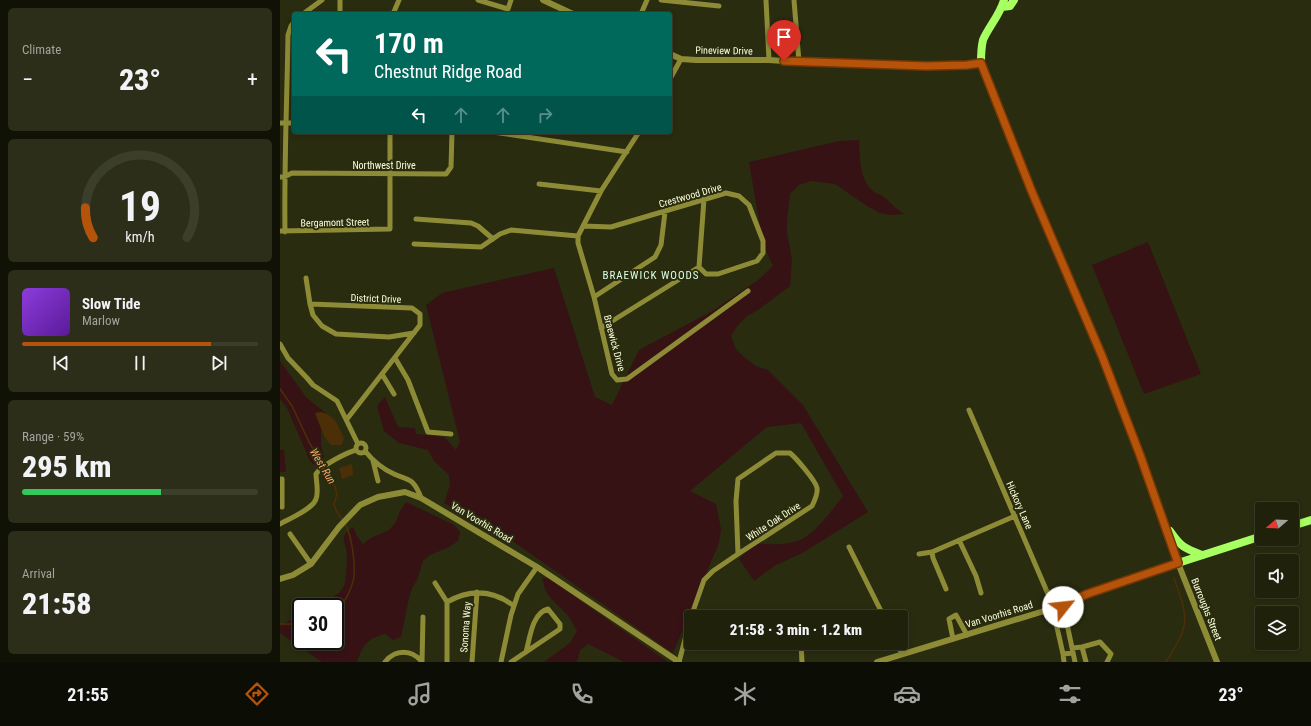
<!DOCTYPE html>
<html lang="en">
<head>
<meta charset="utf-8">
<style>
	:root { --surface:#1f210b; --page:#2c2e19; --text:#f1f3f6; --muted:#a1a39d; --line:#3c3e2c; --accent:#b45309 }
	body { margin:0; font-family:"Roboto Condensed",sans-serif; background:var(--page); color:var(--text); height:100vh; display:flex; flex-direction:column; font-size:15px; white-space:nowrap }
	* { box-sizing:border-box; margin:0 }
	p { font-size:13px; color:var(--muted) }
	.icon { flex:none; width:22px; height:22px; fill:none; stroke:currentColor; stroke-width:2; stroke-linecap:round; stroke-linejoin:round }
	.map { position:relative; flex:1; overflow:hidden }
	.sheet { display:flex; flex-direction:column; gap:8px; padding:8px; background:#111206; width:280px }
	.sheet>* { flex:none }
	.hud { position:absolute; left:12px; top:12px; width:380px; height:122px; border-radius:4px; box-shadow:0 2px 6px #0003,0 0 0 1px var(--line); background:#00695c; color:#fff; overflow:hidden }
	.needle { width:26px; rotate:251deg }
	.buttons { position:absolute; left:975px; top:502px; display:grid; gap:8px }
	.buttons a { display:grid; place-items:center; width:44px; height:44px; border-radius:4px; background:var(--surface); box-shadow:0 2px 6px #0003,0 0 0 1px var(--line); font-size:20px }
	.speed { position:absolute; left:12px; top:598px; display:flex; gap:8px; font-size:20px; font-weight:700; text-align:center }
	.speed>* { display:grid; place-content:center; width:52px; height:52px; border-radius:50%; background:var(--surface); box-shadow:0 2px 6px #0003,0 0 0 1px var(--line); line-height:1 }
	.speed .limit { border:2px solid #111; border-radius:6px; background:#fff; color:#111 }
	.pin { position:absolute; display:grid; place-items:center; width:34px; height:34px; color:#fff; margin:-41px -17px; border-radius:50% 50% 50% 0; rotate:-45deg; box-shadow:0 0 4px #0007 }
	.pin .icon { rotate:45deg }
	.me { position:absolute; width:44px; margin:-22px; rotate:61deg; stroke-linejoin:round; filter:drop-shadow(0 0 3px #0008) }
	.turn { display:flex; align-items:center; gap:14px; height:84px; padding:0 16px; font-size:18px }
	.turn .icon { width:52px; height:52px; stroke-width:2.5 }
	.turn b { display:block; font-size:28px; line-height:34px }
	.lanes { display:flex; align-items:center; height:38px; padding:0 16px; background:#0003; justify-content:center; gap:20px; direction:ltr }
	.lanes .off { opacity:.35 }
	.big { font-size:30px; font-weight:800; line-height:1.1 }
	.sheet .widget { flex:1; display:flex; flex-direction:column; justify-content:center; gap:6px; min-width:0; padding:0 14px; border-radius:6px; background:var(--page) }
	.sheet .dial { align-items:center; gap:0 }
	.dial svg { height:104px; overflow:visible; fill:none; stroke:var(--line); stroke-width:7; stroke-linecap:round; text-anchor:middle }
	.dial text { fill:var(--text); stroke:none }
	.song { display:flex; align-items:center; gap:12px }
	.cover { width:48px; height:48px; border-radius:6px; background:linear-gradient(135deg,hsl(270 70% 55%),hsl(270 70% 35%)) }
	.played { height:4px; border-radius:2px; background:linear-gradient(90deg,var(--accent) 80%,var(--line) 80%) }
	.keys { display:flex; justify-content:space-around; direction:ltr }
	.heat { display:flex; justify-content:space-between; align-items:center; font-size:22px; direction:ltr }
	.charge { height:6px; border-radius:3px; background:linear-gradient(90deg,#34c759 59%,var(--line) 0) }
	.trip { position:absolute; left:404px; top:610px; width:224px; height:40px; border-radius:4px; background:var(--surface); box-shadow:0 2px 6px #0003,0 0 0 1px var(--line); font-weight:800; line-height:40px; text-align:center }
	.dock { display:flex; height:64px; justify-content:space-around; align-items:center; background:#0c0d04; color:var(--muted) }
	.dock .icon { width:28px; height:28px }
	.dock .active { color:var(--accent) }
	.dock b { font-size:18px; color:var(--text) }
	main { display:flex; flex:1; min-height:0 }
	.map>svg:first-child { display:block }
</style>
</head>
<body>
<main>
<section class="sheet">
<div class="widget"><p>Climate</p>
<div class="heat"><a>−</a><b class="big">23°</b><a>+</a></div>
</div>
<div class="widget dial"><svg viewBox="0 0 100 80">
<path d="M14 69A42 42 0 1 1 86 69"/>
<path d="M14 69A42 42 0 0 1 8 46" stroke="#b45309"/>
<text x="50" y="56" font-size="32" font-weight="700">19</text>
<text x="50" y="72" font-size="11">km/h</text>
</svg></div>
<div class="widget">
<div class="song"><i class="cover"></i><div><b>Slow Tide</b><p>Marlow</p></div></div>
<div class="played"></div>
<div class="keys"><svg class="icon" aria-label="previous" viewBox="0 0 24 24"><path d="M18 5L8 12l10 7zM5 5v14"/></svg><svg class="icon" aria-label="pause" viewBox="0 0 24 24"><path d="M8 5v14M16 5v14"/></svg><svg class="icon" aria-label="next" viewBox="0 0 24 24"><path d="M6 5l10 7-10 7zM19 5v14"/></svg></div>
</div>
<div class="widget"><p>Range · 59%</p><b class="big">295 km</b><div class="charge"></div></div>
<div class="widget"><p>Arrival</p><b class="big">21:58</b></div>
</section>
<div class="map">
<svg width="1031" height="662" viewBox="0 0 1031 662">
	<rect width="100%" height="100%" fill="#292c0f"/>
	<path fill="#361215" d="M579,140C580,156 579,178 592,190C595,194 602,194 605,198C612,204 616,209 624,214L612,215L600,213L587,206L555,184L531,181L519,185L510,194L507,220V233L512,260L510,286L478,310L467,316L458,325L451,336L456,349L465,358L476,366L488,370L523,405L588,512L524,552L494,566L474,581L459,559L476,543C491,545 508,545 522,539C535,533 554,508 563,496L521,423L487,427L410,491L436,504L441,529L439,543L393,653L221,533L164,503L170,485L169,475L154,461L148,450L119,443L104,431L97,406L105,397L118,427L135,428L136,434L164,437L176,450L180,442L146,305L162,293L274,268L315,397L332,405L359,350L434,310L478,280L493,266L483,244L469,162L559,141Z
		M868,242L921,374L864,394L812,265Z
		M0,361L26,397L50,417V424L41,432V445L44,457L35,465L30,461L7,408L0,399Z
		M0,450H4L6,472H0Z
		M126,502L174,525L180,532L178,541L169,547L150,555L143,561L137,580L132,588L129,598L121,637L113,640L105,634C88,638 82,646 77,662H42L0,633V625L21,616V641H55V607H37C46,601 59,596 64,586C66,581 67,560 67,554C65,539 58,538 73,527L77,536L83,544L91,538L109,530L116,522L120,511Z
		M262,577L271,580L388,662H344L308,644L300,650L298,659L296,662H264L290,643L297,631C294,626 292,621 289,617C277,602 265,599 262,577Z"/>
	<path fill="#4d2f07" d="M41,412C55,415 59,427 64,439L61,445H51L44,436L35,413Z
		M72,464L73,475L62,479L59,468Z"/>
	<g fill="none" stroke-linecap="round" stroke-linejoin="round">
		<path stroke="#4d2f07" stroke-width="1.5" d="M0,389L12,406L29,442L54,484L57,494L54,504L56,510L63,521
			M55,614C63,606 73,587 74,576C75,563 72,535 65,524
			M0,624H21
			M886,662C910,624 909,620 894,578"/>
		<path stroke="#8e8b37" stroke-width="5" d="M60,0V14
			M198,0L228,9L231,0
			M381,0L439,6
			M486,0L489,60
			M514,0L519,62
			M23,14L42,0
			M113,14L119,0
			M361,14L367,0
			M390,79L401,59
			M0,123H14
			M213,132L347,152
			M359,132L321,191L298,236V243L314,297L332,374L337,380L347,379L468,291
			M0,177H4L12,173L166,174L171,167L172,132
			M259,184L321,191
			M136,219L191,223L198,226L213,239
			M303,226L331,227L446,193L459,196L469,205L483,241V253L477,261L438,274H426L419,267
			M0,231L110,229V132
			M5,232C4,166 7,101 8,35L11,26L14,22
			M134,244L201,247L220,234L231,230L298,236
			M26,278L30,304L132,308L140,314V325L67,419
			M314,297L375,257L381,245L385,212
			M30,304L33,315L42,326L56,334L109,337L134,333
			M321,328L419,267L424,199
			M0,344L8,358L27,378L33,385L57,401L78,444
			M115,358L128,380L148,432L171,434
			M102,374L114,394
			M689,410L774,608
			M76 448a5 5 0 1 1 10 0a5 5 0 1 1-10 0Z
			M85,451C93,461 103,469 114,474C120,477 127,478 132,482C136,486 139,492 141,498
			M496,453H510C516,458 536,481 537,488C538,494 535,500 532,506L458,554L456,501L458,479Z
			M93,461L98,481
			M0,479H2V507
			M0,524C9,519 33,509 36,499C39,492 36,481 36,474C42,465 66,453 76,450
			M10,534L31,564
			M679,540L696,576L701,593
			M569,547L604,617
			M652,552L653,558L666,589
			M639,554L652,552L735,516
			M155,583L167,602
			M783,605L795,662
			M411,617L424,580L433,571L458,554
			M776,623L783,654
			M673,639L669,619L676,615L687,635
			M519,643H521L522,662
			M617,643L622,654
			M802,647L820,642L831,654L827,662
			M792,648L802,647L806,662
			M105,662C115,649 132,649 142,662
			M142,662L143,617
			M167,662V602C190,589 213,590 234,606
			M192,662L197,592
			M221,662L231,615L238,594L257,567
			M231,662L280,629V624L268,609C252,613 250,638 246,652
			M399,662L411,617
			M784,662L783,654L793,653"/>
		<path stroke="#8e8b37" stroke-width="6" d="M263,0L293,14
			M390,54L401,59L416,60H489L519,62L646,66L687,65L701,63
			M0,579L13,575L31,564L59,527L80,505L98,497L125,492L141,498L257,567L399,662
			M597,662L774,608L807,594L898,563L937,662"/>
		<path stroke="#a7ff61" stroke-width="8" d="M724,0C720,15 709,26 703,40C701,48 701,55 701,63L752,192L822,356L860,455L898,563L982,536
			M722,7L730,6L734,0
			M1012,526L1031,520
			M890,531C901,547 904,548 922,555"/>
	</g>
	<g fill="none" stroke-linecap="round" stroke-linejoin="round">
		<g stroke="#753606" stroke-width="10">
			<path id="route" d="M504,61L646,66L687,65L701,63L752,192L822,356L860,455L898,563L807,594L783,605V607"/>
		</g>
		<use href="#route" stroke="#b45309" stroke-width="7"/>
	</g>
	<g text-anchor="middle" stroke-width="4" stroke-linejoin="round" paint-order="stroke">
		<g font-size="10" fill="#fdffda" stroke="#292c0f">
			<text transform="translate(444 50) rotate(1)" y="4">Pineview Drive</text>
			<text x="104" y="169">Northwest Drive</text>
			<text transform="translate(410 195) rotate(-16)" y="4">Crestwood Drive</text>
			<text transform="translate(55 222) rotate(-1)" y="4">Bergamont Street</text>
			<text transform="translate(96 298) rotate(2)" y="4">District Drive</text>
			<text transform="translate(335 343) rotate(75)" y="4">Braewick Drive</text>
			<text transform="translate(740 505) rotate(66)" y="4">Hickory Lane</text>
			<text transform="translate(493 521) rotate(-33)" y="4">White Oak Drive</text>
			<text transform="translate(202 522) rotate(31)" y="4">Van Voorhis Road</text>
			<text transform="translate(927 609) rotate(68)" y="4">Burroughs Street</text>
			<text transform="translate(719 614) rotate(-17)" y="4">Van Voorhis Road</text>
			<text transform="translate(185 627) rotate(-86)" y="4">Sonoma Way</text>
		</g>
		<g font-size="11" letter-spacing="1" fill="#dcffe6" stroke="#292c0f">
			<text x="371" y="279">BRAEWICK WOODS</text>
		</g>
		<g font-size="11" font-style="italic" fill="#ffa368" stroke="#292c0f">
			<text transform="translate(43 466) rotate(59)" y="4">West Run</text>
		</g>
	</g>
</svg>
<div class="buttons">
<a><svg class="needle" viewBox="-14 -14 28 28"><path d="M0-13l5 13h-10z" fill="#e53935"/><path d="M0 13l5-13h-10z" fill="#a1a39d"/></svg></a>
<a><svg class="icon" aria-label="sound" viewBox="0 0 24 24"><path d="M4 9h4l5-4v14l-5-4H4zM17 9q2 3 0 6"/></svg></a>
<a><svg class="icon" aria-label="layers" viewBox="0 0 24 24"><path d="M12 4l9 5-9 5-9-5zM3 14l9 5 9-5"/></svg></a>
</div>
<div class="speed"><div class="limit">30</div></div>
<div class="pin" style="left:504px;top:61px;background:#d93025"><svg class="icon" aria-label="arrive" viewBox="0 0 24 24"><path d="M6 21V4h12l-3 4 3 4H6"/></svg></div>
<svg class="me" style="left:783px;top:607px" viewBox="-20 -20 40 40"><circle r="19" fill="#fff"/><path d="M0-13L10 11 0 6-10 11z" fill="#b45309"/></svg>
<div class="trip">21:58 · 3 min · 1.2 km</div>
<div class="hud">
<div class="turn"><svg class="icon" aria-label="left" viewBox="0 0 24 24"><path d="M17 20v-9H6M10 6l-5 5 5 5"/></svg><div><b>170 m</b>Chestnut Ridge Road</div></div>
<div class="lanes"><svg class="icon" aria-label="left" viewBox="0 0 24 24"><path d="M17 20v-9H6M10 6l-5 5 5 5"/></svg><svg class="icon off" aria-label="ahead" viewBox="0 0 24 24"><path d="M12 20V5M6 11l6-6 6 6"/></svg><svg class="icon off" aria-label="ahead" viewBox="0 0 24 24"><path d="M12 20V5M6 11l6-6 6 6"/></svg><svg class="icon off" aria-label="right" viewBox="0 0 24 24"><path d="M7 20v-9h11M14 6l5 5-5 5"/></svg></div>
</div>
</div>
</main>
<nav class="dock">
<b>21:55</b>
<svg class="icon active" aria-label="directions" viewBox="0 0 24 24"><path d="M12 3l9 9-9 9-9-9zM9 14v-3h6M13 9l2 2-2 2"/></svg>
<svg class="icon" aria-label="music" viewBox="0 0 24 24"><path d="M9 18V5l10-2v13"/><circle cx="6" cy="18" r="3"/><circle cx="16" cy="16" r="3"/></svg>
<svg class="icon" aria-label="phone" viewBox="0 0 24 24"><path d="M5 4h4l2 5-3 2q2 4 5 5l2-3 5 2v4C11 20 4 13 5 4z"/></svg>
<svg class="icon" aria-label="climate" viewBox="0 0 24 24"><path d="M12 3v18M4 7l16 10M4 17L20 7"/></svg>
<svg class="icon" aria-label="car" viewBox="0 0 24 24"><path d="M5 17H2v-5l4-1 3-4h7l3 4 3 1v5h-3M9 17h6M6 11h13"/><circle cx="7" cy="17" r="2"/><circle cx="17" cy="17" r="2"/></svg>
<svg class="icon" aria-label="filters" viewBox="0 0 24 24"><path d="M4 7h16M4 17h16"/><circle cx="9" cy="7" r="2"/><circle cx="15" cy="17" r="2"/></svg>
<b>23°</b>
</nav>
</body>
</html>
